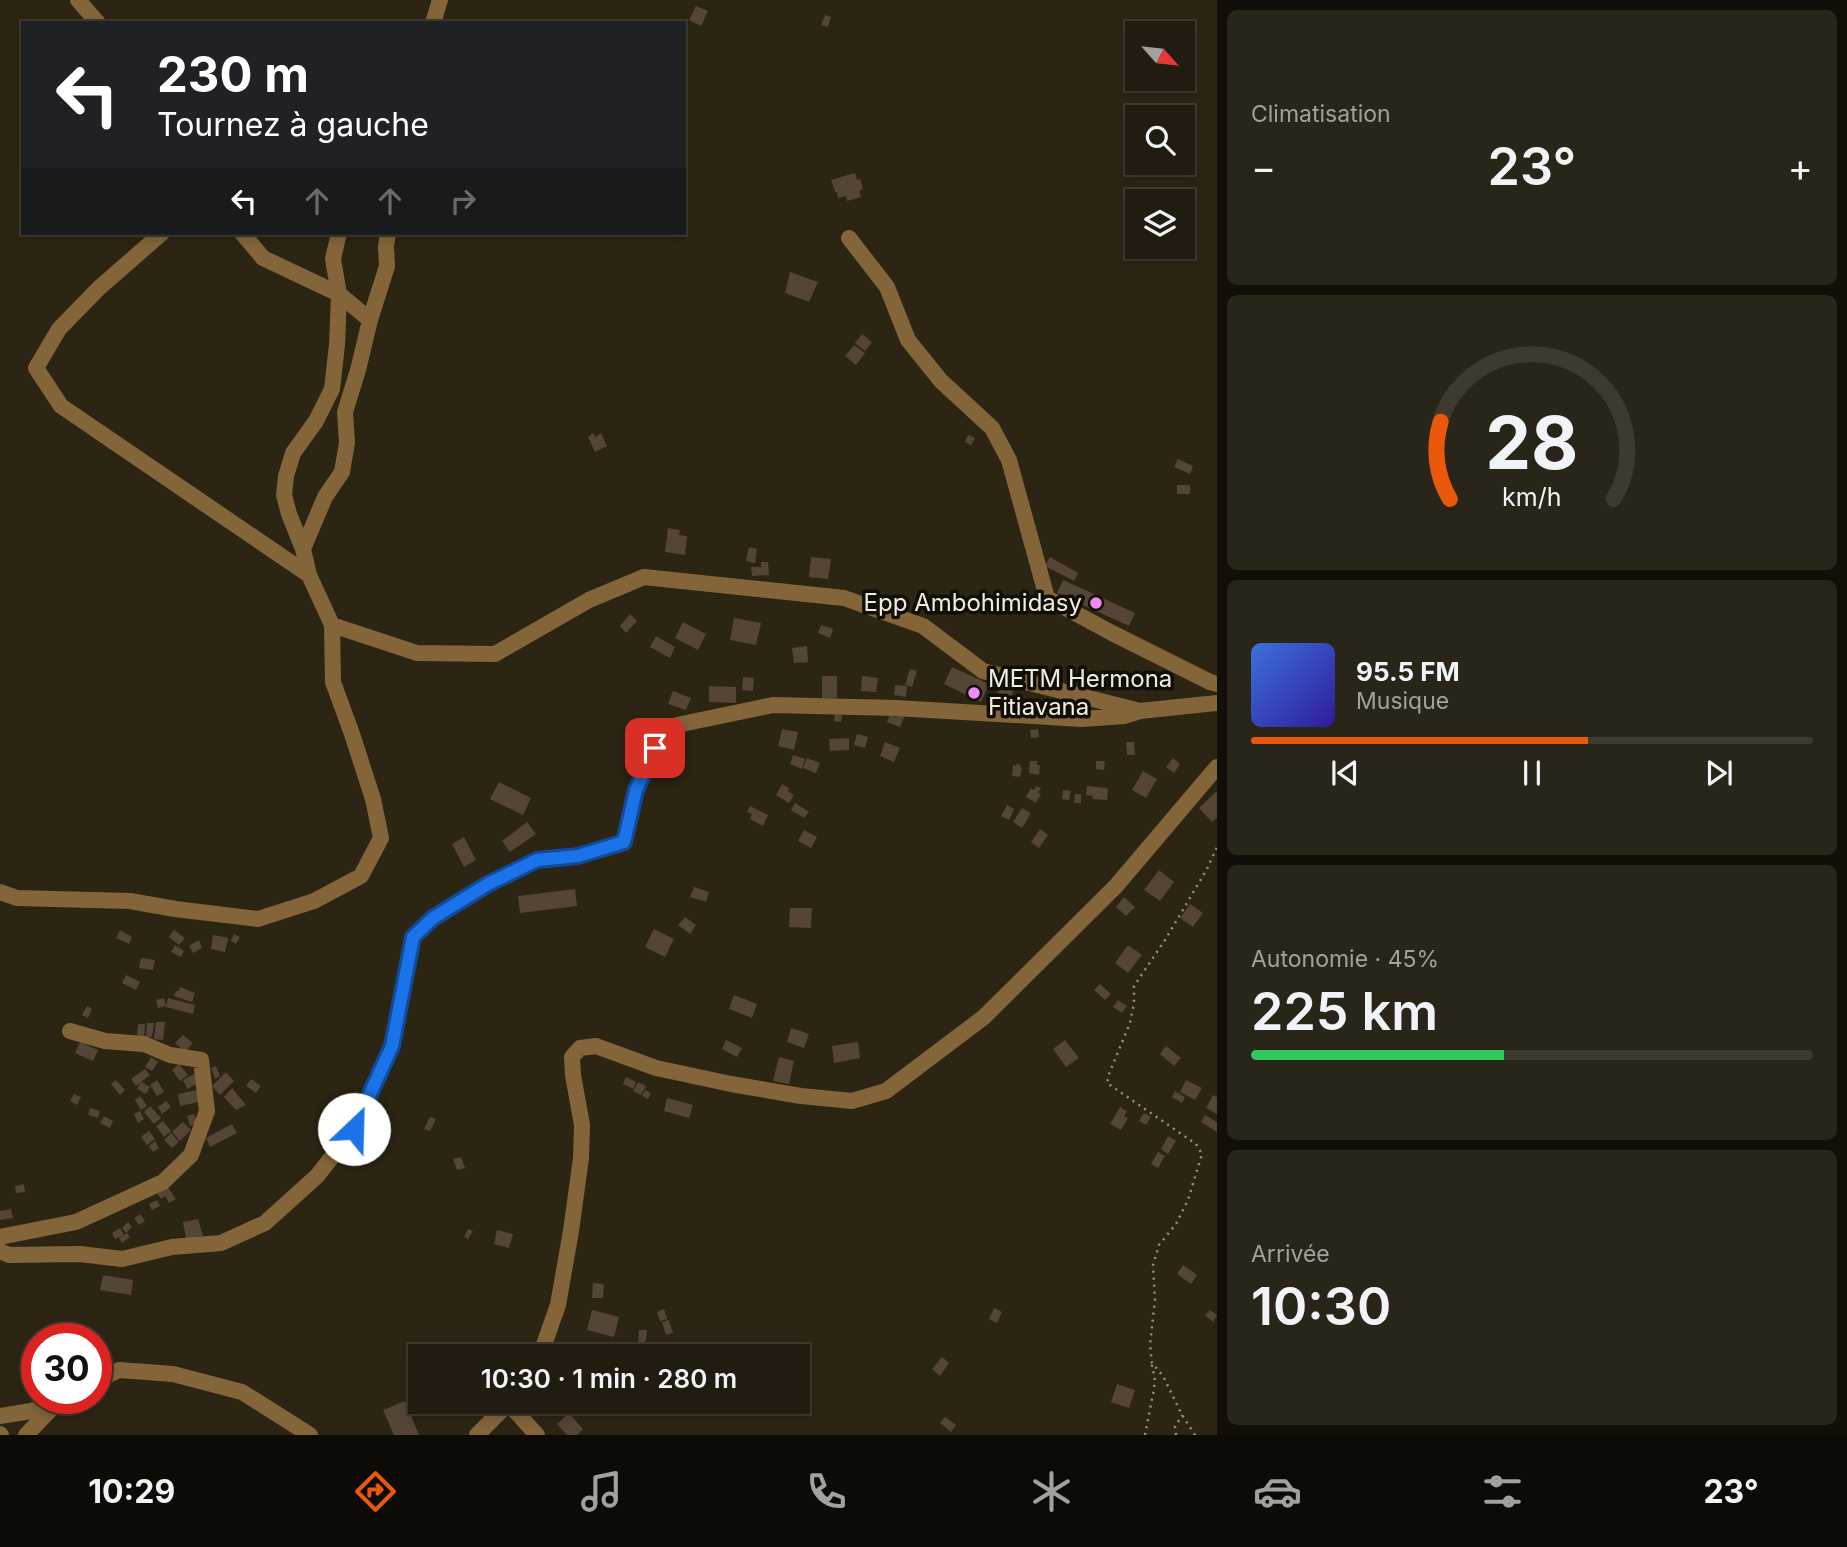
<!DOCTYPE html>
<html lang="fr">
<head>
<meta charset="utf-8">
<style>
	:root { --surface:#211c0f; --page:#292518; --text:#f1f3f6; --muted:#a2a19e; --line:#3e3a2f; --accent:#ea580c }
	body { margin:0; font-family:Inter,sans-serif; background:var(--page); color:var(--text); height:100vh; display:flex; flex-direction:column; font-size:26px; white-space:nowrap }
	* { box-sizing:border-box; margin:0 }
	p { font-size:23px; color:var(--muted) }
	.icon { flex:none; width:38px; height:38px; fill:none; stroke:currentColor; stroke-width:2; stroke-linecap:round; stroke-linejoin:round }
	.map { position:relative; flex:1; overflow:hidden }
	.drawer { display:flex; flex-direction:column; gap:10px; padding:10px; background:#120f08; width:630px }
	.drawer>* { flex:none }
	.banner { position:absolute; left:21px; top:21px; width:665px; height:214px; border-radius:0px; box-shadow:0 4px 10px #0003,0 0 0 2px var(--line); background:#202124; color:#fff; overflow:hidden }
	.needle { width:46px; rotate:117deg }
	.buttons { position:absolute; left:1125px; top:21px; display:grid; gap:14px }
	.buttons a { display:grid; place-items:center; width:70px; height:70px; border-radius:0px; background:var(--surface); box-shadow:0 4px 10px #0003,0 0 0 2px var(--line); font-size:35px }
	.speed { position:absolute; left:21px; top:1323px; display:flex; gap:14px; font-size:35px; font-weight:700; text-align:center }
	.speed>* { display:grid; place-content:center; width:91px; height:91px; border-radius:50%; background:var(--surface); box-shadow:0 4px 10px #0003,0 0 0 2px var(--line); line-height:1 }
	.speed .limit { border:10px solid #d22; background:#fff; color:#111 }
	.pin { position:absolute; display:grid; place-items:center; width:60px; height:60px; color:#fff; margin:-30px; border-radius:14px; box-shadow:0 4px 10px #0006 }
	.me { position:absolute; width:77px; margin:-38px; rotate:24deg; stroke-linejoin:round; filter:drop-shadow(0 0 5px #0008) }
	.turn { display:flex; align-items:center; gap:24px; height:147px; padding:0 21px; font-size:32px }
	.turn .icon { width:91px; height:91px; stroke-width:2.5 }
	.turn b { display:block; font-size:49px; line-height:60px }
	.lanes { display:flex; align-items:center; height:66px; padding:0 21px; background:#0003; justify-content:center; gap:35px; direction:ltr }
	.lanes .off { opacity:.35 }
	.big { font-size:52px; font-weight:600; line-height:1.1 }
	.drawer .tile { flex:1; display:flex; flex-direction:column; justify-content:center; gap:10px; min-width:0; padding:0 24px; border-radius:10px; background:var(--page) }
	.drawer .dial { align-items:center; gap:0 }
	.dial svg { height:182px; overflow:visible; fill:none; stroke:var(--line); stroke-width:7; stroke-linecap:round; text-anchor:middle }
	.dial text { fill:var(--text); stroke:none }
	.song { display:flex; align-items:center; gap:21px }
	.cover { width:84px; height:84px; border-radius:10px; background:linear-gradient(135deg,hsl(220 70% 55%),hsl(250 70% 35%)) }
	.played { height:7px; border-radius:4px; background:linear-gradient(90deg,var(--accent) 60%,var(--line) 60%) }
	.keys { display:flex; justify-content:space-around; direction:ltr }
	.heat { display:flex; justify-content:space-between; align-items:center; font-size:38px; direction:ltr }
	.charge { height:10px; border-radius:5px; background:linear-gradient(90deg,#34c759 45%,var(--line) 0) }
	.trip { position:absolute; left:408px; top:1344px; width:402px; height:70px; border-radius:0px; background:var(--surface); box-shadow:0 4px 10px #0003,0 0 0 2px var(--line); font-weight:600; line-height:70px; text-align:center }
	.tab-bar { display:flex; height:112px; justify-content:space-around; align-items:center; background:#0d0b06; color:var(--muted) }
	.tab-bar .icon { width:49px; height:49px }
	.tab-bar .selected { color:var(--accent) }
	.tab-bar b { font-size:32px; color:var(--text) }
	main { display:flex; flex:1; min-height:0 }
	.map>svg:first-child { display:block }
</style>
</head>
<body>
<main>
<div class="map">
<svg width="1217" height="1435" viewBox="0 0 1217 1435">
	<rect width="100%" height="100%" fill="#2c2514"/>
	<path fill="#544537" d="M696,6L708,11L701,26L689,20Z
		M825,15L831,17L828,27L821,25Z
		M855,173L857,180L860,179L863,189L859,191L861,197L847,201L846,196L838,198L837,192H835L831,180Z
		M790,272L818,282L809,302L785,293Z
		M862,334L872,342L865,351L855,343Z
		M854,345L865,353L856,365L845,356Z
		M593,433L596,437L601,433L607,446L595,452L588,437Z
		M968,435L975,438L971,445L965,442Z
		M1178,459L1193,466L1190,474L1174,467Z
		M1177,485H1190V494H1177Z
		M668,528L680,530L679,535L687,536L685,555L665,552Z
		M749,547L757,549L755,563L746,561Z
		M811,557L831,559L828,579L809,577Z
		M1050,557L1078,573L1074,581L1045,566Z
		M761,562H768L769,575L752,576L751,567H761Z
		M1063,580L1135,613L1129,626L1057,593Z
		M630,614L637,621L626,633L620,626Z
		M734,618L761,623L756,645L730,640Z
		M683,622L706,634L698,650L675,638Z
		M821,625L833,629L830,638L818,633Z
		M656,636L675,647L670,658L650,647Z
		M807,646L808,662L794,663L792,648Z
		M952,667L989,684L981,702L944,684Z
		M910,669L917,671L912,687L905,685Z
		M822,676H837V698H822Z
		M862,676L878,678L876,692L861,691Z
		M743,677L754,678L753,691L742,690Z
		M895,685L907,686L906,697L894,695Z
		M709,686L736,687V703L709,702Z
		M998,689L1013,690L1011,706L997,704Z
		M673,691L691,698L686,710L668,704Z
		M1021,699L1029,700L1028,708H1020Z
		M1036,703L1045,704L1044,712L1035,711Z
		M898,713L905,715L900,727L887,722L890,715L896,717Z
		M835,714L842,715L841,722L834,721Z
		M782,729L798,732L794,750L778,746Z
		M1038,729L1039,737L1031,738L1030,730Z
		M857,734L868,737L865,748L854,745Z
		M849,738V750L830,751L829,739Z
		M885,742L900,748L894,762L880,756Z
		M1126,742H1134L1135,755H1127Z
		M793,755L805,759L802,769L790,764Z
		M807,758L820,763L816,773L803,768Z
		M1173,758L1180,764L1174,773L1166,767Z
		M1030,761H1037V765H1040L1039,775L1029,773Z
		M1096,761H1105L1104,770L1096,769Z
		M1016,764L1021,765L1020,767L1022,768L1020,777L1012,776L1013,765L1016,766Z
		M1143,771L1157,779L1146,798L1132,790Z
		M499,782L531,798L523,815L490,799Z
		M782,784L789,788L788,791L794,795L789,803L776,795Z
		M1036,786L1041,788L1038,793L1041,794L1036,803L1026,797L1031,788L1034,790Z
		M1087,786L1108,788L1107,800L1092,799L1093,796L1086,795Z
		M1063,790L1071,791L1069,800L1062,799Z
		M1217,791V818L1212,822L1199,808Z
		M1075,794H1081V803H1074Z
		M795,803L809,812L804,818L791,810Z
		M1007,805L1014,809L1009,820L1001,816Z
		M750,806L768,815L763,826L750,819L752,814L747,812Z
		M1022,808L1031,813L1022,828L1013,822Z
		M527,822L536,834L510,852L502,841Z
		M1040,829L1048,835L1039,848L1031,842Z
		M804,830L817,837L811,848L798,841Z
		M464,837L476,860L464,867L452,844Z
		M1159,870L1174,882L1160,901L1144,890Z
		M694,887L709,892L706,902L690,897Z
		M575,889L577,906L520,913L518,896Z
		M1124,897L1135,907L1126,916L1116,907Z
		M1190,904L1203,913L1193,927L1180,918Z
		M790,908H812L811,928L789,927Z
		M685,917L696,925L690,934L678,925Z
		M654,929L674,939L665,957L645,947Z
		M120,930L132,937L129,944L116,938Z
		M174,930L185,938L179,945L169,937Z
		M234,934L240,937L236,944L231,941Z
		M213,935L228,938L225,952L211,949Z
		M199,940L202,948L193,953L189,946Z
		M175,945L184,951L181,957L171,952Z
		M1128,945L1142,955L1128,973L1115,963Z
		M141,958L155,960L153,970L139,968Z
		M126,975L140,982L136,990L122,983Z
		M1100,984L1111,994L1105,1000L1094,990Z
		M180,987L195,993L192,1002L174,996L176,991H179Z
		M734,995L757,1004L752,1018L729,1009Z
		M164,998L166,1006L158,1008L156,1000Z
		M168,998L195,1005L193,1014L166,1007Z
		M1118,1000L1127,1006L1122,1013L1113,1007Z
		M87,1006L92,1009L88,1018L82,1015Z
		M156,1022H165L163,1040L154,1039Z
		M147,1023H154L152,1037H146Z
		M138,1024H145L144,1038L137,1037Z
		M791,1028L809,1034L804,1048L787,1042Z
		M183,1035L193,1043L185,1052L175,1043Z
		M726,1040L742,1048L737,1057L722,1049Z
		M1065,1040L1079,1058L1066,1067L1053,1049Z
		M80,1042L98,1050L93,1061L75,1053Z
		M858,1042L860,1058L834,1063L832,1046Z
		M1166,1046L1181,1058L1174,1066L1160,1054Z
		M151,1057L158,1062L152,1071L145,1067Z
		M779,1057L794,1061L789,1084L773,1081Z
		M179,1064L188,1075L180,1081L172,1070Z
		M216,1066L220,1076L215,1079L211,1068Z
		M145,1069L150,1075L136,1086L131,1079Z
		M226,1072L234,1081L220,1095L212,1086Z
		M194,1074L199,1083L187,1089L183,1080Z
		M626,1077L636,1082L633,1089L623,1084Z
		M251,1079L261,1086L256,1093L246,1086Z
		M116,1080L125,1090L120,1095L111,1084Z
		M157,1080L164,1092L157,1096L150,1085Z
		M1186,1080L1202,1088L1195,1100L1180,1092Z
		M141,1082L150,1087L146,1094L137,1089Z
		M638,1082L646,1086L641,1095L633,1091Z
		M232,1088L246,1105L236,1110L224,1097Z
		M197,1090L199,1102L180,1106L178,1094Z
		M645,1090L651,1093L648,1099L642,1096Z
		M1175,1091L1185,1097L1182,1103L1172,1097Z
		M74,1094L81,1097L77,1105L70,1101Z
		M1213,1095L1217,1097V1114L1206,1108Z
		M140,1096L147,1106L141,1110L135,1100Z
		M667,1098L693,1105L689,1118L664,1111Z
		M166,1101L171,1107L162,1114L158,1107Z
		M150,1106L161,1118L154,1124L144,1112Z
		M1120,1107L1127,1111L1124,1116L1128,1118L1121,1130L1110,1124Z
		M90,1108L100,1111L98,1118L88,1115Z
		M140,1111L144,1119L138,1123L134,1114Z
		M1144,1113L1151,1117L1146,1125L1139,1121Z
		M194,1114L197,1123L190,1126L187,1116Z
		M1205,1115L1217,1122V1132L1201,1122Z
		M104,1116L113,1121L110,1128L100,1123Z
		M430,1117L436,1119L430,1131L424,1129Z
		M163,1121L171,1131L164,1137L156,1126Z
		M183,1122L191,1130L180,1141L172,1132Z
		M232,1124L237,1133L210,1147L206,1138Z
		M149,1131L155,1139L147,1145L141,1137Z
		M171,1133L179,1142L172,1148L164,1140Z
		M1168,1136L1176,1141L1168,1154L1161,1149Z
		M155,1141L159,1148L153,1152L149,1146Z
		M1158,1152L1165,1156L1158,1168L1151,1164Z
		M461,1157L465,1168L457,1170L453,1159Z
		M24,1184L25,1192L16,1193L15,1186Z
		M167,1186L176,1199L169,1203L165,1196L161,1199L157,1193Z
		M157,1200L160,1206L152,1210L149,1204Z
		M11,1209L13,1218L0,1220V1211Z
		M140,1214L145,1221L139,1225L134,1218Z
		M198,1219L203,1236L186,1239L183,1222Z
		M128,1222L132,1227L126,1233L122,1228Z
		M120,1228L124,1235L115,1239L112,1233Z
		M468,1229L473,1231L468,1239L464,1237Z
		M497,1230L513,1234L509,1248L494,1244Z
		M127,1233L130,1237L122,1243L119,1238Z
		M1183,1265L1197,1275L1191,1284L1177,1274Z
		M103,1275L133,1280L131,1295L100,1290Z
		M593,1283L604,1284L603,1298H592Z
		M994,1308L1002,1312L997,1323L989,1319Z
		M664,1309L667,1319L660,1321L657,1312Z
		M592,1310L619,1317L614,1337L587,1330Z
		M1210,1310L1217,1315L1213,1322L1205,1315Z
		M669,1320L673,1333L666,1335L662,1322Z
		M639,1330H647L645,1346L638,1345Z
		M647,1349L650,1356H642L641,1351Z
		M942,1357L949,1363L940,1376L932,1369Z
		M1117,1384L1135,1390L1129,1408L1111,1402Z
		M405,1401L419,1435H394L383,1410Z
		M569,1413L583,1429L577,1435H567L557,1424Z
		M945,1417L956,1425L951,1432L940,1423Z"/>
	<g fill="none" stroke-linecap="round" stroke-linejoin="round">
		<path stroke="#979284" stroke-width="2.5" stroke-dasharray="2 5" stroke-linecap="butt" d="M1145,1435L1154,1389L1155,1375L1152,1370V1363
			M1176,1435L1175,1427L1182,1415
			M1195,1435L1182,1415L1163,1376L1152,1363L1150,1345L1155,1300L1153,1265L1159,1245L1176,1224L1188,1200L1202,1154L1196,1144L1107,1083L1109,1074L1130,1023L1134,1003V986L1165,940L1207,869L1217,847"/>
		<path stroke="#84653a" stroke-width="16" d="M78,0L98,23
			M433,23L440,0
			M162,233L99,288L59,329L36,368L61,406L309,575
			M242,233L263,258L339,294L370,320
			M339,233L333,259L339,294L337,345L332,389L316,421L293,453L286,476L284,495L289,514L303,549L309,575L332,625L417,653L495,654L589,600L644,577L844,598L923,626L983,671L1136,710
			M849,238L887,287L908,340L941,381L992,428L1009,460L1047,598L1112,633L1210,682L1217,684
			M303,549L325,497L342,472L347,443L345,412L358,370L370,320L387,266L386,246L388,233
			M0,892L17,898L130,901L175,909L258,919L314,901L361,876L381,838L373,799L352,734L333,682L332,625
			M0,1237L76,1222L163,1182L191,1155L207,1111L201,1060L170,1055L144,1044L105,1041L70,1031
			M0,1251L9,1255L80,1254L122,1259L172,1247L221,1243L265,1223L317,1176L354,1129L392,1046L413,937L433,917L488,884L537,860L578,856L624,843L636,790L655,748L677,725L773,705L896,708L1082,719L1124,716L1140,711L1217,703
			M540,1356L558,1305L571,1231L581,1158L582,1125L573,1075L572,1057L580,1048L596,1046L656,1068L731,1084L801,1096L852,1101L886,1091L984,1017L1116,886L1217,767
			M96,1381L119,1370L173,1374L242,1392L310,1435
			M509,1404L537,1435
			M0,1416L31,1411L64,1398
			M0,1434L1,1435
			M26,1435L55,1405
			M477,1435L510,1402"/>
	</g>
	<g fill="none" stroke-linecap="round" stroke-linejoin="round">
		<g stroke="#114b97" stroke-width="18">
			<path id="route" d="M354,1129L392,1046L413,937L433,918L488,884L537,860L578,856L624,842L636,790L655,748"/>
		</g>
		<use href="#route" stroke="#1a73e8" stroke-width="12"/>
	</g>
	<g fill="#f28af3" stroke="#110e07" stroke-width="2.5">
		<circle cx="1096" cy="603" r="7"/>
		<circle cx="974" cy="693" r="7"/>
	</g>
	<g text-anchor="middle" stroke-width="7" stroke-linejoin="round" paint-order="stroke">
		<g font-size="24" fill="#f0ece1" stroke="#110e07" text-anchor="end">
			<text x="1082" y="611">Epp Ambohimidasy</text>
			<text x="988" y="687" text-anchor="start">METM Hermona<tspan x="988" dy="28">Fitiavana</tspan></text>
		</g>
	</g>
</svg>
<div class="buttons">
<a><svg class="needle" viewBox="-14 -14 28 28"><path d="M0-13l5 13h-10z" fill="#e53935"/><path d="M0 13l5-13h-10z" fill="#a2a19e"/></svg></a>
<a><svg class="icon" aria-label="search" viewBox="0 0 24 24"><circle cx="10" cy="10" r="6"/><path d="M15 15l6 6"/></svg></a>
<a><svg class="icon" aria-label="layers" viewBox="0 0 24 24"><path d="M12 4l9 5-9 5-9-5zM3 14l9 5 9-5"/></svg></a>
</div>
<div class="speed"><div class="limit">30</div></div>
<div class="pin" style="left:655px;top:748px;background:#d93025"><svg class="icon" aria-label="arrive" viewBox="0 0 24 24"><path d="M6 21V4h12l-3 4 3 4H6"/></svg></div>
<svg class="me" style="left:354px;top:1129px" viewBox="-20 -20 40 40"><circle r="19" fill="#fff"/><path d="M0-13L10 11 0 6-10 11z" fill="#1a73e8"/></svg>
<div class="trip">10:30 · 1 min · 280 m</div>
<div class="banner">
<div class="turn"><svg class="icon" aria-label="left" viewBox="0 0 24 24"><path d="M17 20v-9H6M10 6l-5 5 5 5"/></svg><div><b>230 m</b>Tournez à gauche</div></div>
<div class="lanes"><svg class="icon" aria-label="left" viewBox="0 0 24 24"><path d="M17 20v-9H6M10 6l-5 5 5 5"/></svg><svg class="icon off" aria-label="ahead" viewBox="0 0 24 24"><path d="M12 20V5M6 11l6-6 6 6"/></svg><svg class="icon off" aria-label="ahead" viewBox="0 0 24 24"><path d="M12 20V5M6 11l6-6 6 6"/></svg><svg class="icon off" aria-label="right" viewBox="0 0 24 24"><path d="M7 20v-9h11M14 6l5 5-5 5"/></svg></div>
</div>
</div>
<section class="drawer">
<div class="tile"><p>Climatisation</p>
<div class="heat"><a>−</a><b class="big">23°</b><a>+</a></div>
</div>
<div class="tile dial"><svg viewBox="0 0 100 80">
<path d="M14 69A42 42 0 1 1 86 69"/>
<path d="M14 69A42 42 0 0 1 10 35" stroke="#ea580c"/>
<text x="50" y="56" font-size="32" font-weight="700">28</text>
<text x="50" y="72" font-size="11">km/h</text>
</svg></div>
<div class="tile">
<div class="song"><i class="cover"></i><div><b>95.5 FM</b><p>Musique</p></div></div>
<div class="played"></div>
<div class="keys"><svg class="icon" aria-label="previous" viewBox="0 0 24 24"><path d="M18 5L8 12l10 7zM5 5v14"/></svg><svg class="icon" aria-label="pause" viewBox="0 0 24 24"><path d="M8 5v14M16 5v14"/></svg><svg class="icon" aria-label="next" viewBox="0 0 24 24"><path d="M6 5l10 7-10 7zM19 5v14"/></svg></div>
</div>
<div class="tile"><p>Autonomie · 45%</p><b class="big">225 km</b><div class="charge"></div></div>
<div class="tile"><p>Arrivée</p><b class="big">10:30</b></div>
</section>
</main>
<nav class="tab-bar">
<b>10:29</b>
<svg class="icon selected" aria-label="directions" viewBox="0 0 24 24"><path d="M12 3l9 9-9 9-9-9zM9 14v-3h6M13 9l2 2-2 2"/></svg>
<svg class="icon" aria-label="music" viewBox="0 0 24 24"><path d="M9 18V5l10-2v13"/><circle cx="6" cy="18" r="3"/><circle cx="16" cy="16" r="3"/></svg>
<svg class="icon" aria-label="phone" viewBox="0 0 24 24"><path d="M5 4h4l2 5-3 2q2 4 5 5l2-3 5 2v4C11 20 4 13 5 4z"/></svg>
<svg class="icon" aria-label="climate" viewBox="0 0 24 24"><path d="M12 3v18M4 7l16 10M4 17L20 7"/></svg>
<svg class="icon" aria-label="car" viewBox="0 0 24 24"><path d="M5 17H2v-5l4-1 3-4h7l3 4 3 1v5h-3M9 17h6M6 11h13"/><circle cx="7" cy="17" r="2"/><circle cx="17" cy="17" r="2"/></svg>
<svg class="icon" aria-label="filters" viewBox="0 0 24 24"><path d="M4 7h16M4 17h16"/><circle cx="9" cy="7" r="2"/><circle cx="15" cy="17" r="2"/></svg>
<b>23°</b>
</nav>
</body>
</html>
